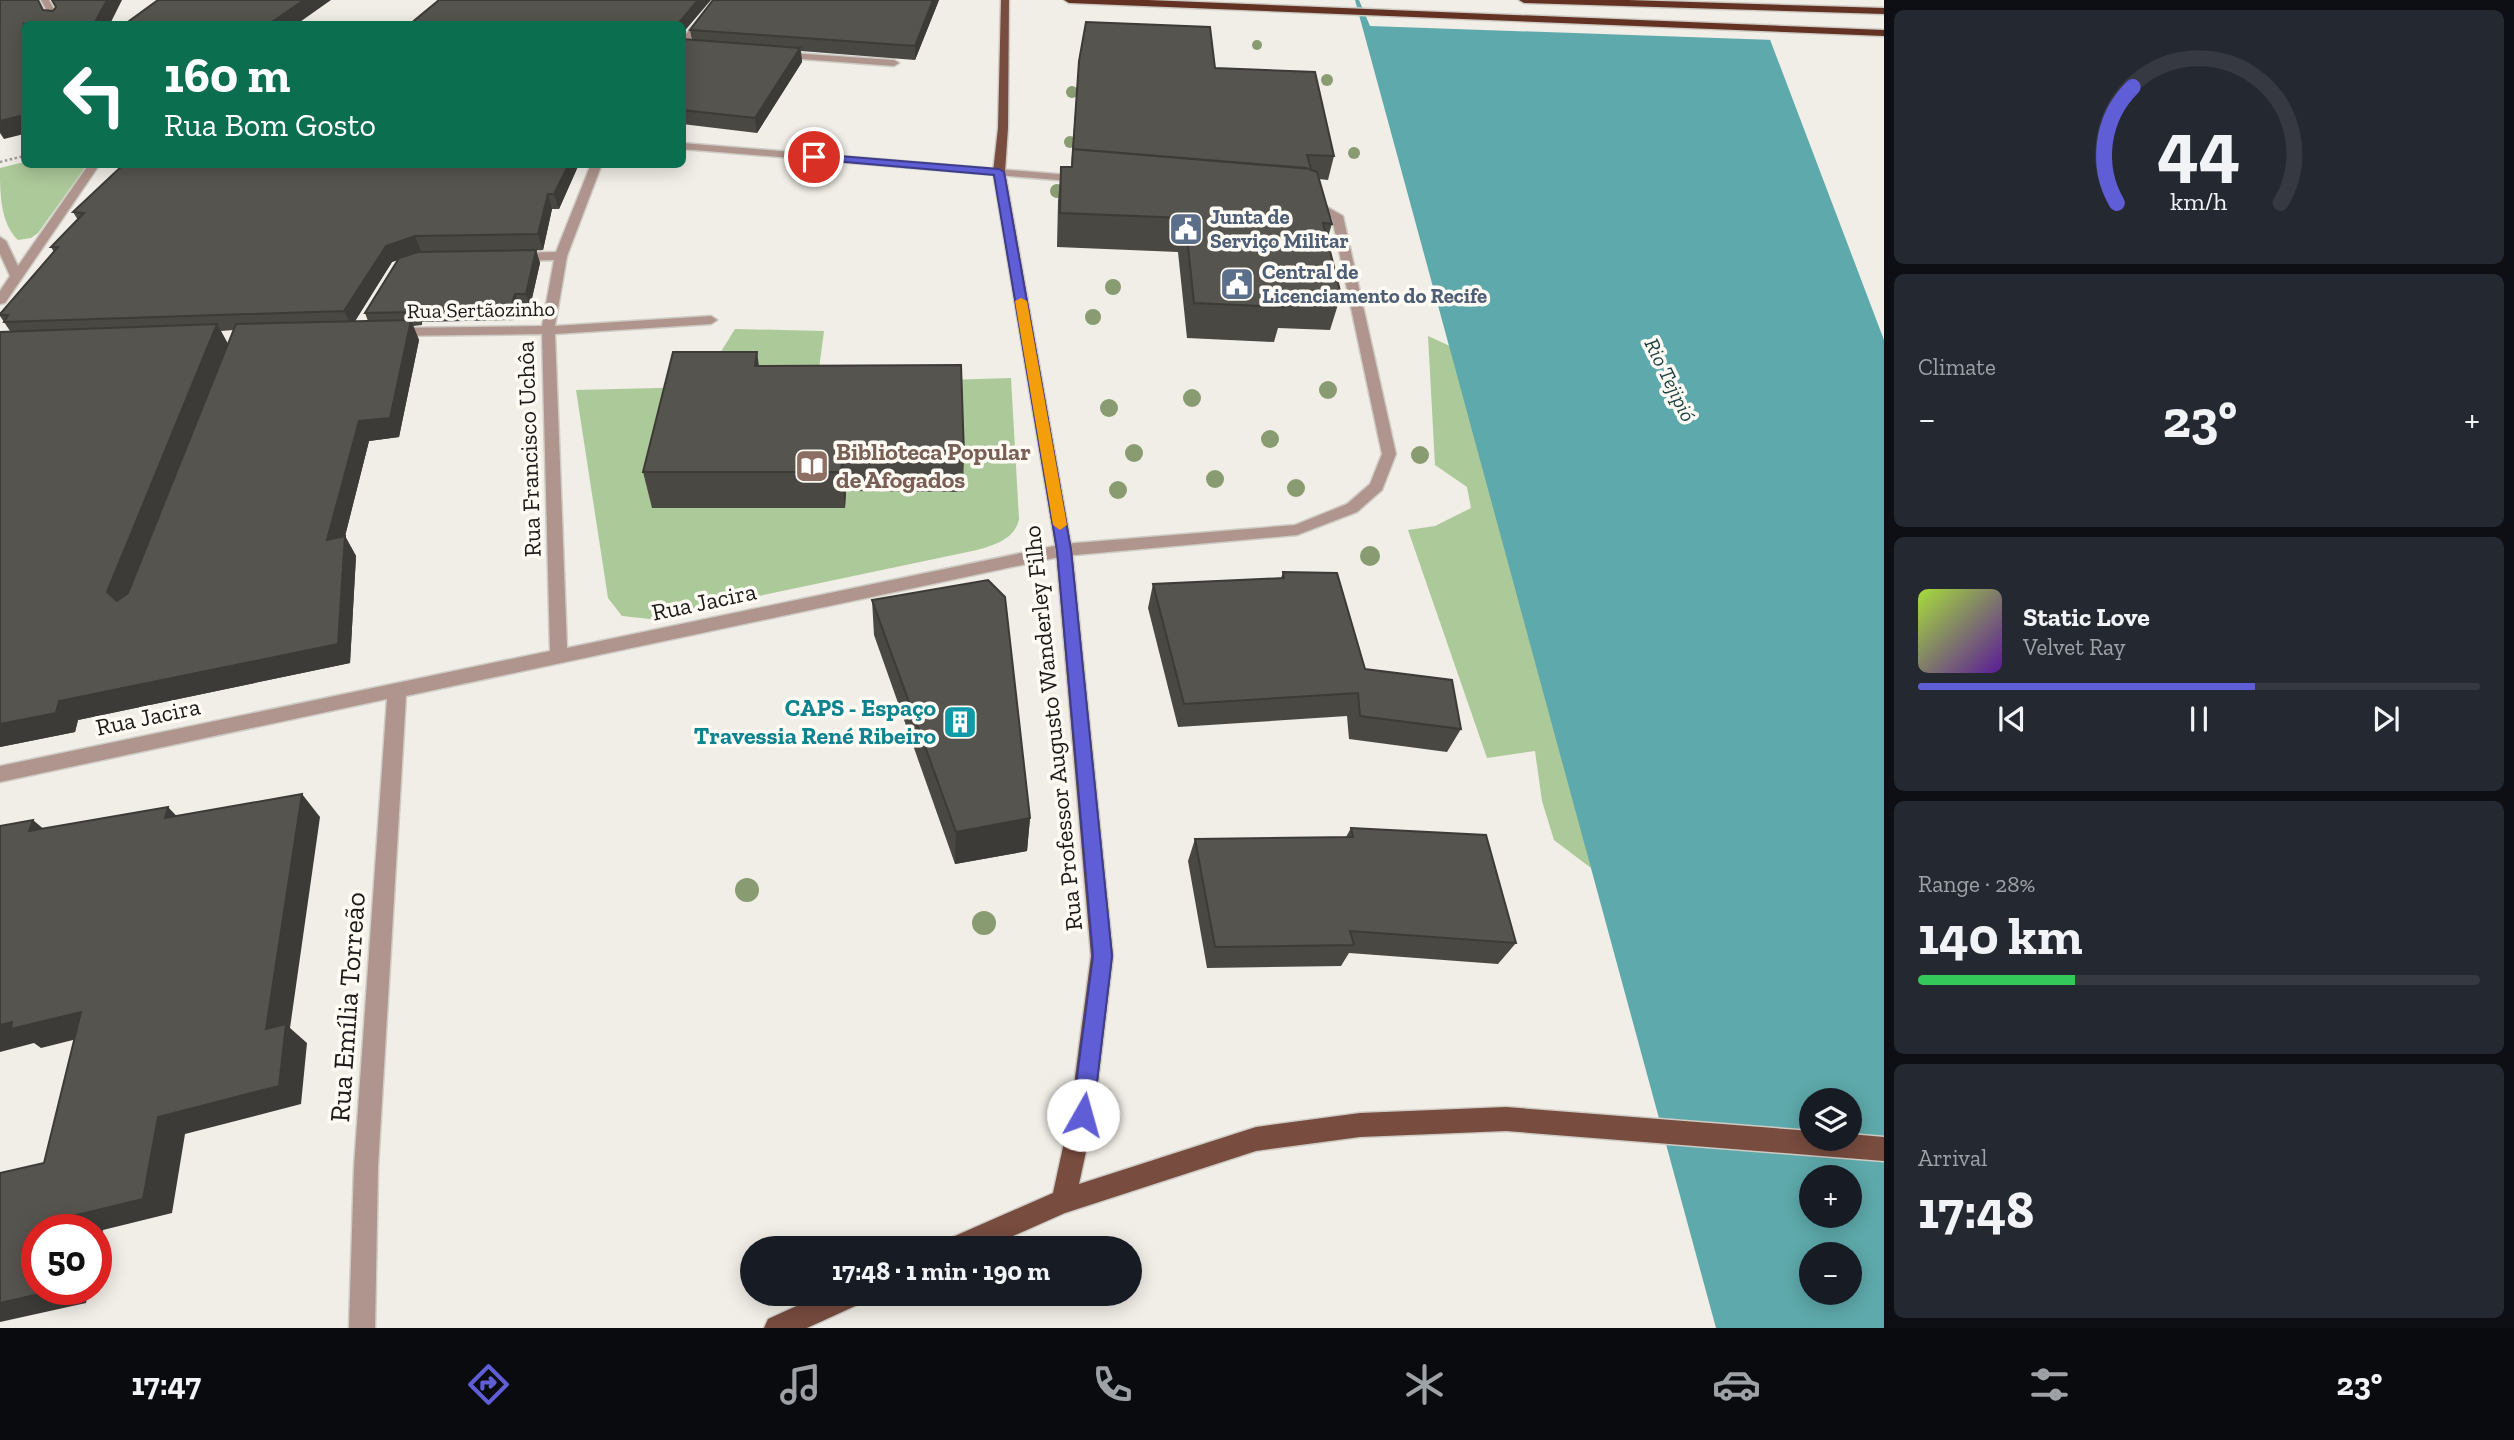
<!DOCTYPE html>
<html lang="en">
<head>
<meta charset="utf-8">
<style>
	:root { --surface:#171b24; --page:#242831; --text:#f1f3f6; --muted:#9ea1a6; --line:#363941; --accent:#5f5ed6 }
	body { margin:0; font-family:"Zilla Slab",serif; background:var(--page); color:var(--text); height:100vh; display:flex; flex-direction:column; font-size:26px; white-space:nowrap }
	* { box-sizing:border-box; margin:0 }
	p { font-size:23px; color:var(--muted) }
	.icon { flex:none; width:38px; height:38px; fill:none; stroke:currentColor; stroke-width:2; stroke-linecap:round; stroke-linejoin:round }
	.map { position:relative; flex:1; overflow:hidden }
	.drawer { display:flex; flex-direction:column; gap:10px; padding:10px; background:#0d0f14; width:630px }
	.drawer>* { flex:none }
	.banner { position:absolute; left:21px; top:21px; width:665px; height:147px; border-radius:10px; box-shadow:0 4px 18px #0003; background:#0b6e4f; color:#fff; overflow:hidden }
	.controls { position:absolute; left:1799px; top:1088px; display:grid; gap:14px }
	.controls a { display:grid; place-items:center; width:63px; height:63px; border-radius:50%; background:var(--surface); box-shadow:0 4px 18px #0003; font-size:35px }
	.speed { position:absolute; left:21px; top:1214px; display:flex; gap:14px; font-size:35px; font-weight:700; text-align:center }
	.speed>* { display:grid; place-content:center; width:91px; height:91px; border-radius:50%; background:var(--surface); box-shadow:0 4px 18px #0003; line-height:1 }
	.speed .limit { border:10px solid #d22; background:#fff; color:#111 }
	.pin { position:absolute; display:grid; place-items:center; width:60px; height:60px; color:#fff; margin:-30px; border:4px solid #fff; border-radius:50%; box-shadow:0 2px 7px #0007 }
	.me { position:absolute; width:77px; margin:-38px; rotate:7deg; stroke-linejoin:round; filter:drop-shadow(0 0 5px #0008) }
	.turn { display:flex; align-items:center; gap:24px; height:147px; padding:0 28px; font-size:32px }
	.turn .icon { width:91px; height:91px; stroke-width:2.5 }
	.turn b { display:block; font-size:49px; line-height:60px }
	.big { font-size:52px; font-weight:700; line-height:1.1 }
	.drawer .card { flex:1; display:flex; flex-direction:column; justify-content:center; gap:10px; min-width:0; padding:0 24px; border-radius:10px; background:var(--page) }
	.drawer .dial { align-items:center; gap:0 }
	.dial svg { height:182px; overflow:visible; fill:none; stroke:var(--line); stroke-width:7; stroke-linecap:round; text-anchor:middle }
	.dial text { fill:var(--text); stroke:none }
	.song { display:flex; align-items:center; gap:21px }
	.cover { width:84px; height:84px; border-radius:10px; background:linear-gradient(135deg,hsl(80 70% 55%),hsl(270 70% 35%)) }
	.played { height:7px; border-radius:4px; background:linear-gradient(90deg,var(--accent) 60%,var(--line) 60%) }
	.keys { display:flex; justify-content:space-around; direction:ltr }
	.heat { display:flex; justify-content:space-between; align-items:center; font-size:38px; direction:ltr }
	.charge { height:10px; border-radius:5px; background:linear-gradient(90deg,#34c759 28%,var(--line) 0) }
	.trip { position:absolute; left:740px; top:1236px; width:402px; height:70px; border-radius:35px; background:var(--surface); box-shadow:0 4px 18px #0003; font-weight:700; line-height:70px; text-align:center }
	.tab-bar { display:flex; height:112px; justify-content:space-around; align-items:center; background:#090b0e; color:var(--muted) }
	.tab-bar .icon { width:49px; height:49px }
	.tab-bar .current { color:var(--accent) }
	.tab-bar b { font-size:32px; color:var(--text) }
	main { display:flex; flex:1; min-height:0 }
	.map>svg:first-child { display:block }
</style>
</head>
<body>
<main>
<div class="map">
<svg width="1884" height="1328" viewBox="0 0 1884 1328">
	<rect width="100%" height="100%" fill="#f0eee6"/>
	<path fill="#acc999" d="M24,162V164L87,165L38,233L31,238L18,240C0,223 0,192 0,168Z
		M735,329L824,331L817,384L1011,378L1019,519C1015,539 995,545 977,550L650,619L622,616L608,598L576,390L699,387Z
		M1428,336L1463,352L1591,868L1554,840L1542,801L1535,751L1487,758L1408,530L1435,526L1471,508L1467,487L1435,465Z"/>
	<path fill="#5ea9ab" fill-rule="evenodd" d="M1355,0H1755L1884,340V1328H1716ZM1811,1101H1850V1139H1811ZM1811,1178H1850V1216H1811ZM1811,1255H1850V1293H1811Z"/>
	<path fill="#f0eee6" d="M1359,0H1759L1774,40L1370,26Z"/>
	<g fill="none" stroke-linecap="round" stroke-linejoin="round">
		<g stroke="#ceccc5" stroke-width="3">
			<path id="minor" d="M41,0H49L62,24H54Z
				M714,0H723L682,49V39Z
				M777,52L894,60L899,63L894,66L774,57L772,55Z
				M682,143L1081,176L1087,179L1081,182L682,149Z
				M89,164H100L5,303L0,304V291L10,276L0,254V237L6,241L18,266Z
				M591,164H602L567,256L555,326L711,316L717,320L711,324L555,334L567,648L1064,544L1295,525L1347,504L1370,484L1382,454L1332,218L1304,201V197L1308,196L1343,216L1396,454L1382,490L1357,512L1297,535L1064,556L406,696L378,1167L375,1328H349L354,1167L387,699L0,782V766L550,651L542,334L392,336L385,332L392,328L542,326L554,260L514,261L508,257L514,253L556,252Z"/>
		</g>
		<g stroke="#ceccc5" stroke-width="3">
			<path id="major" d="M1001,0H1009L1008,128L1005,172L1072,550L1113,956L1094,1115L1079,1184L1256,1127L1360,1113L1506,1107L1811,1131V1139H1850V1134L1884,1137V1161L1506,1131L1360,1137L1256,1151L1065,1213L986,1248H945L948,1239L1053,1193L1070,1115L1091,956L1056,550L993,172L998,128Z
				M825,1293H868L864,1302L807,1328H764L768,1319Z"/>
		</g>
		<g stroke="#ceccc5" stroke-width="3">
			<path id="highway" d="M1064,0H1148L1884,30V36L1069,3Z
				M1519,0H1628L1884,8V14L1524,3Z"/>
		</g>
		<path stroke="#9e9c97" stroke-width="2.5" stroke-dasharray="2.5 2.5" stroke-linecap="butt" d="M0,162L24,156"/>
		<use href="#minor" fill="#af958d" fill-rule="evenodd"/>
		<use href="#major" fill="#784c3f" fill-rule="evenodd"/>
		<use href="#highway" fill="#633223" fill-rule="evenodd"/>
	</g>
	<g fill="#899b71">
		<circle cx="1257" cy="45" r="5"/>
		<circle cx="1327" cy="80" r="6"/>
		<circle cx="1072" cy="92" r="6"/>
		<circle cx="1070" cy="142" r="6"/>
		<circle cx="1354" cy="153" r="6"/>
		<circle cx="1057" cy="191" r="7"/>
		<circle cx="1113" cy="287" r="8"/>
		<circle cx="1093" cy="317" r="8"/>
		<circle cx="1328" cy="390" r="9"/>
		<circle cx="1192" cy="398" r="9"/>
		<circle cx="1109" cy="408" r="9"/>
		<circle cx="1270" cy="439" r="9"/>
		<circle cx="1134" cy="453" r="9"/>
		<circle cx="1420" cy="455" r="9"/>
		<circle cx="1215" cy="479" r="9"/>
		<circle cx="1296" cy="488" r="9"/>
		<circle cx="1118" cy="490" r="9"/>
		<circle cx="1370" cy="556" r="10"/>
		<circle cx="747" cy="890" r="12"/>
		<circle cx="984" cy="923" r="12"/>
	</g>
	<path fill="#4a4843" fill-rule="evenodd" d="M713,0H939L915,60L801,51L802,62L757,133L682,124V39L692,40L690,30Z
		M1079,61L1215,68L1334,156L1328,180L1319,179L1332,224L1327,240L1341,295L1330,330L1278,328L1274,342L1187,338L1178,252L1057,247L1058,201L1061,167H1071Z
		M579,164L559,209H552L543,250L421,251L536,250L540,263L530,307H519L515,320L422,322V325L413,326L419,340L399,437L369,441L345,536L356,556L350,663L78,720L75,732L0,747V332L10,331L0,316V314L54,252L51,247L78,220L73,212ZM398,260L365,313L368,321H355L392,262ZM234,330L228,344L221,331Z
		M759,366L964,455L963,492L846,491L845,508H652L643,472Z
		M1283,572L1365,669L1461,729L1447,752L1349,739L1347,716L1178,727L1148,608L1153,584L1281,578Z
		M872,600L1030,818L1027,851L955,864L874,635Z
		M1351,828L1516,943L1498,964L1349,953L1341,966L1207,968L1188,861L1195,839L1346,837Z"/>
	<path fill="#3c3b37" d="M107,0H122L110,24H94Z
		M304,0H331L297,24H269Z
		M698,0H711L682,34V24H678Z
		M933,0H939L915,60V46Z
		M800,48L802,62L757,133L755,118Z
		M24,115V134L4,139L0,133V121Z
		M569,164H579L559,209L554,194Z
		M548,194L552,209L543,250L538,234Z
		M415,236L421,251L392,262L352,326L344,311L386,246Z
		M536,250L540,263L530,307L526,294Z
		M515,294L519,307L515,320L511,307Z
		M417,309L422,322V325L416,312Z
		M411,320L419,340L399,437L369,441L339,560L327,540L359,421Z
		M217,324L228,344L123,611L107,592Z
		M757,352L762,388L755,366Z
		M843,455L846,491L845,508L841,472Z
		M345,536L356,556L350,663L78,720L75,732L0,747V724L59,701Z
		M302,794L320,817L290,1028L307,1043L301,1104L185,1134L172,1213L103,1230L96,1259V1230H68L72,1216L158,1117L266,1029Z
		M168,807L190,830L165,818Z
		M1030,818L1027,851L955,864L956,832Z
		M33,820L59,842L29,831Z
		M81,1012L109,1031L41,1048L34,1043L0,1052V1025L12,1022Z
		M53,1290H89L86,1303L0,1322V1303Z"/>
	<path fill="#56544e" stroke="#3c3b37" stroke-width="2" d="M0,0H38L43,10L53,11L56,7L52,0H107L94,24H24V115L0,121Z
		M158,0H304L269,24H125Z
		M439,0H698L678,24H410Z
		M713,0H933L915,46L690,30Z
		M1086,22L1210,27L1215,68L1315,72L1334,156L1307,155L1311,169L1073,149L1079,61Z
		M682,39L800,48L755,118L682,110Z
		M1073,149L1306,168L1317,172L1332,224L1323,223L1341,295L1281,292L1284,307L1194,303L1185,218L1060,213L1061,167H1072Z
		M124,164H569L554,194H548L538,234L415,236L386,246L344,311L4,322L8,315H0V314L58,247H51L84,213L73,212Z
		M536,250L526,294H515L511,307L417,309L416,312L365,313L399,258L418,252Z
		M411,320L390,418L359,421L327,540L345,536L338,644L59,701L56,713L0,724V332L217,324L107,592L117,601L128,593L236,324Z
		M673,352H757L755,366L961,365L964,455H843L841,472H643Z
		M1283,572L1337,573L1365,669L1452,680L1461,729L1360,716L1358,693L1184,704L1153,584L1284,578Z
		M988,580L1005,597L1030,818L956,832L872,600Z
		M302,794L266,1029L286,1024L279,1086L158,1117L143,1199L72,1216L68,1230H37V1290H53L52,1291L0,1303V1173L44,1163L81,1012L11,1029L12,1022L0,1025V826L33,820L29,831L168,807L165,818Z
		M1351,828L1486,835L1516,943L1350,931L1354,945L1215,947L1195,839L1353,837Z"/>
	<path fill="#5f5ed6" stroke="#3e3d8b" stroke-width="2" d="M814,154L999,169L1004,172L1071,550L1112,956L1093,1115L1090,1122L1083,1125L1075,1122L1072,1115L1093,956L1057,550L994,175L811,159L810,157Z"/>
	<path fill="#f59e0b" d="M1021,298L1027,301L1067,525L1060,530L1053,525L1015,301Z"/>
	<defs>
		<g id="civic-square" transform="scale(1.75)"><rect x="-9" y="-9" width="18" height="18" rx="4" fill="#5c6f8a" stroke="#fdfbf4"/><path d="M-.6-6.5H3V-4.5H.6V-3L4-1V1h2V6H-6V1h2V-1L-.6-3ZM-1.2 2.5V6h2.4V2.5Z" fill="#fff"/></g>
		<g id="library-square" transform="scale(1.75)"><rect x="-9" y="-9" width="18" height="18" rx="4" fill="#8d6e63" stroke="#fdfbf4"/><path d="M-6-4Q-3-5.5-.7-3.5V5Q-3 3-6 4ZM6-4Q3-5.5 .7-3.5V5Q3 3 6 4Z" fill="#fff"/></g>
		<g id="building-square" transform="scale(1.75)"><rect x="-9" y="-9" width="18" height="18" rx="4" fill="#0f9aa8" stroke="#fdfbf4"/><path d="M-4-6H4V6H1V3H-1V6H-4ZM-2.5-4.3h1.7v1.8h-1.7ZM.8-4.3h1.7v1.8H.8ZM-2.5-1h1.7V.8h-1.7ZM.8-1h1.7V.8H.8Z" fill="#fff"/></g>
	</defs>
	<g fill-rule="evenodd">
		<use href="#civic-square" x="1186" y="229"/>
		<use href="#civic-square" x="1237" y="284"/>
		<use href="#library-square" x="812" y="466"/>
		<use href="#building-square" x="960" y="722"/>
	</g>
	<g text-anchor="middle" stroke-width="7" stroke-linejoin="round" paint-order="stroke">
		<g font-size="21" font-weight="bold" fill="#4e5e75" stroke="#fdfbf4" text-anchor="start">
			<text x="1210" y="224">Junta de<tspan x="1210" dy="24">Serviço Militar</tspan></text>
			<text x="1262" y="279">Central de<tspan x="1262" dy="24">Licenciamento do Recife</tspan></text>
		</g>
		<g font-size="21" fill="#1b1a18" stroke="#fdfbf4">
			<text transform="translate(481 310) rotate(-1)" y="7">Rua Sertãozinho</text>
		</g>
		<g font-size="21" font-style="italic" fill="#183d3e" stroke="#fdfbf4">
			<text transform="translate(1670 380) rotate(64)" y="7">Rio Tejipió</text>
		</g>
		<g font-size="24" fill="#1b1a18" stroke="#fdfbf4">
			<text transform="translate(529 449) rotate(-92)" y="8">Rua Francisco Uchôa</text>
			<text transform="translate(704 602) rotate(-12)" y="8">Rua Jacira</text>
			<text transform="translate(148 717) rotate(-12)" y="8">Rua Jacira</text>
			<text transform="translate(1053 728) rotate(-96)" y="8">Rua Professor Augusto Wanderley Filho</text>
		</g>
		<g font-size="24" font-weight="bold" fill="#785e54" stroke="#fdfbf4" text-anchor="start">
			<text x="836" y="460">Biblioteca Popular<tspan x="836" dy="28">de Afogados</tspan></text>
		</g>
		<g font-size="24" font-weight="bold" fill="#0d838f" stroke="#fdfbf4" text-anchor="end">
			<text x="936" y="716">CAPS - Espaço<tspan x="936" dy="28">Travessia René Ribeiro</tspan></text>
		</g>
		<g font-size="28" fill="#1b1a18" stroke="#fdfbf4">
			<text transform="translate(347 1007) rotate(-86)" y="10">Rua Emília Torreão</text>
		</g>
	</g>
</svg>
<div class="controls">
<a><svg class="icon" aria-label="layers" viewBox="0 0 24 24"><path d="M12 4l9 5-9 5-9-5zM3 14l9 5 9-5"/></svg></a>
<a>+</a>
<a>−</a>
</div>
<div class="speed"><div class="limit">50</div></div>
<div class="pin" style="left:814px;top:157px;background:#d93025"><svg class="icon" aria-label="arrive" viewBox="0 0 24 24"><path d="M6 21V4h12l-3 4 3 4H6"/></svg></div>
<svg class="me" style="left:1083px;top:1115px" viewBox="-20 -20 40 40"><circle r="19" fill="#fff"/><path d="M0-13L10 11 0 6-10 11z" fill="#5f5ed6"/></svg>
<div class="trip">17:48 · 1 min · 190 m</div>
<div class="banner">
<div class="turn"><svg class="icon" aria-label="left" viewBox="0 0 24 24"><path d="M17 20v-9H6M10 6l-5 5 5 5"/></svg><div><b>160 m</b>Rua Bom Gosto</div></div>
</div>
</div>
<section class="drawer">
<div class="card dial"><svg viewBox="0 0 100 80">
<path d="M14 69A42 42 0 1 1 86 69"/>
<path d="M14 69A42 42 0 0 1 21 18" stroke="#5f5ed6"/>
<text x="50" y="56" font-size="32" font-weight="700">44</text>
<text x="50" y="72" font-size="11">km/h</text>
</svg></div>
<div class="card"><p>Climate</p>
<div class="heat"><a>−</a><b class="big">23°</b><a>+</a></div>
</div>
<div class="card">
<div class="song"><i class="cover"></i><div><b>Static Love</b><p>Velvet Ray</p></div></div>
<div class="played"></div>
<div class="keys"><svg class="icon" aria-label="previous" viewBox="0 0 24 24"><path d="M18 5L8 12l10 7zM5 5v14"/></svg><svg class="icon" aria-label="pause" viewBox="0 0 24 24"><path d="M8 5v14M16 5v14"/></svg><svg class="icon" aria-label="next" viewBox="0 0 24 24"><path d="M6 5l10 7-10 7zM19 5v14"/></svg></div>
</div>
<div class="card"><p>Range · 28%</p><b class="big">140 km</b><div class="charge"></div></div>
<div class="card"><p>Arrival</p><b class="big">17:48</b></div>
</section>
</main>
<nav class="tab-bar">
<b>17:47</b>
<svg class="icon current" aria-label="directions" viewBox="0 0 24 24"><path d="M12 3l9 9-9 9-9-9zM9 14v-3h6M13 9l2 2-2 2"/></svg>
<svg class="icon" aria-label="music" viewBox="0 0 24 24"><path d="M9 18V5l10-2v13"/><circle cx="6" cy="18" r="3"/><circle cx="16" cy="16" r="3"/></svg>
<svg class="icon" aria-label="phone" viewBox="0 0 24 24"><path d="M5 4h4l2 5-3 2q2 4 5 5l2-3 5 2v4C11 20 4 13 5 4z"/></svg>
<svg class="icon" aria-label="climate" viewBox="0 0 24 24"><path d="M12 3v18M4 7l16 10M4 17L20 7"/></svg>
<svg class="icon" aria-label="car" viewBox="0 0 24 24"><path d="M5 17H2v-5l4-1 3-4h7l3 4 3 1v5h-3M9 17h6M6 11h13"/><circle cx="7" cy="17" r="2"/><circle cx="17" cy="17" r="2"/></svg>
<svg class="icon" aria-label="filters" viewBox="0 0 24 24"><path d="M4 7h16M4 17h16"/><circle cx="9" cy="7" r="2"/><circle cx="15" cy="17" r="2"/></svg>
<b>23°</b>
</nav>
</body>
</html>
